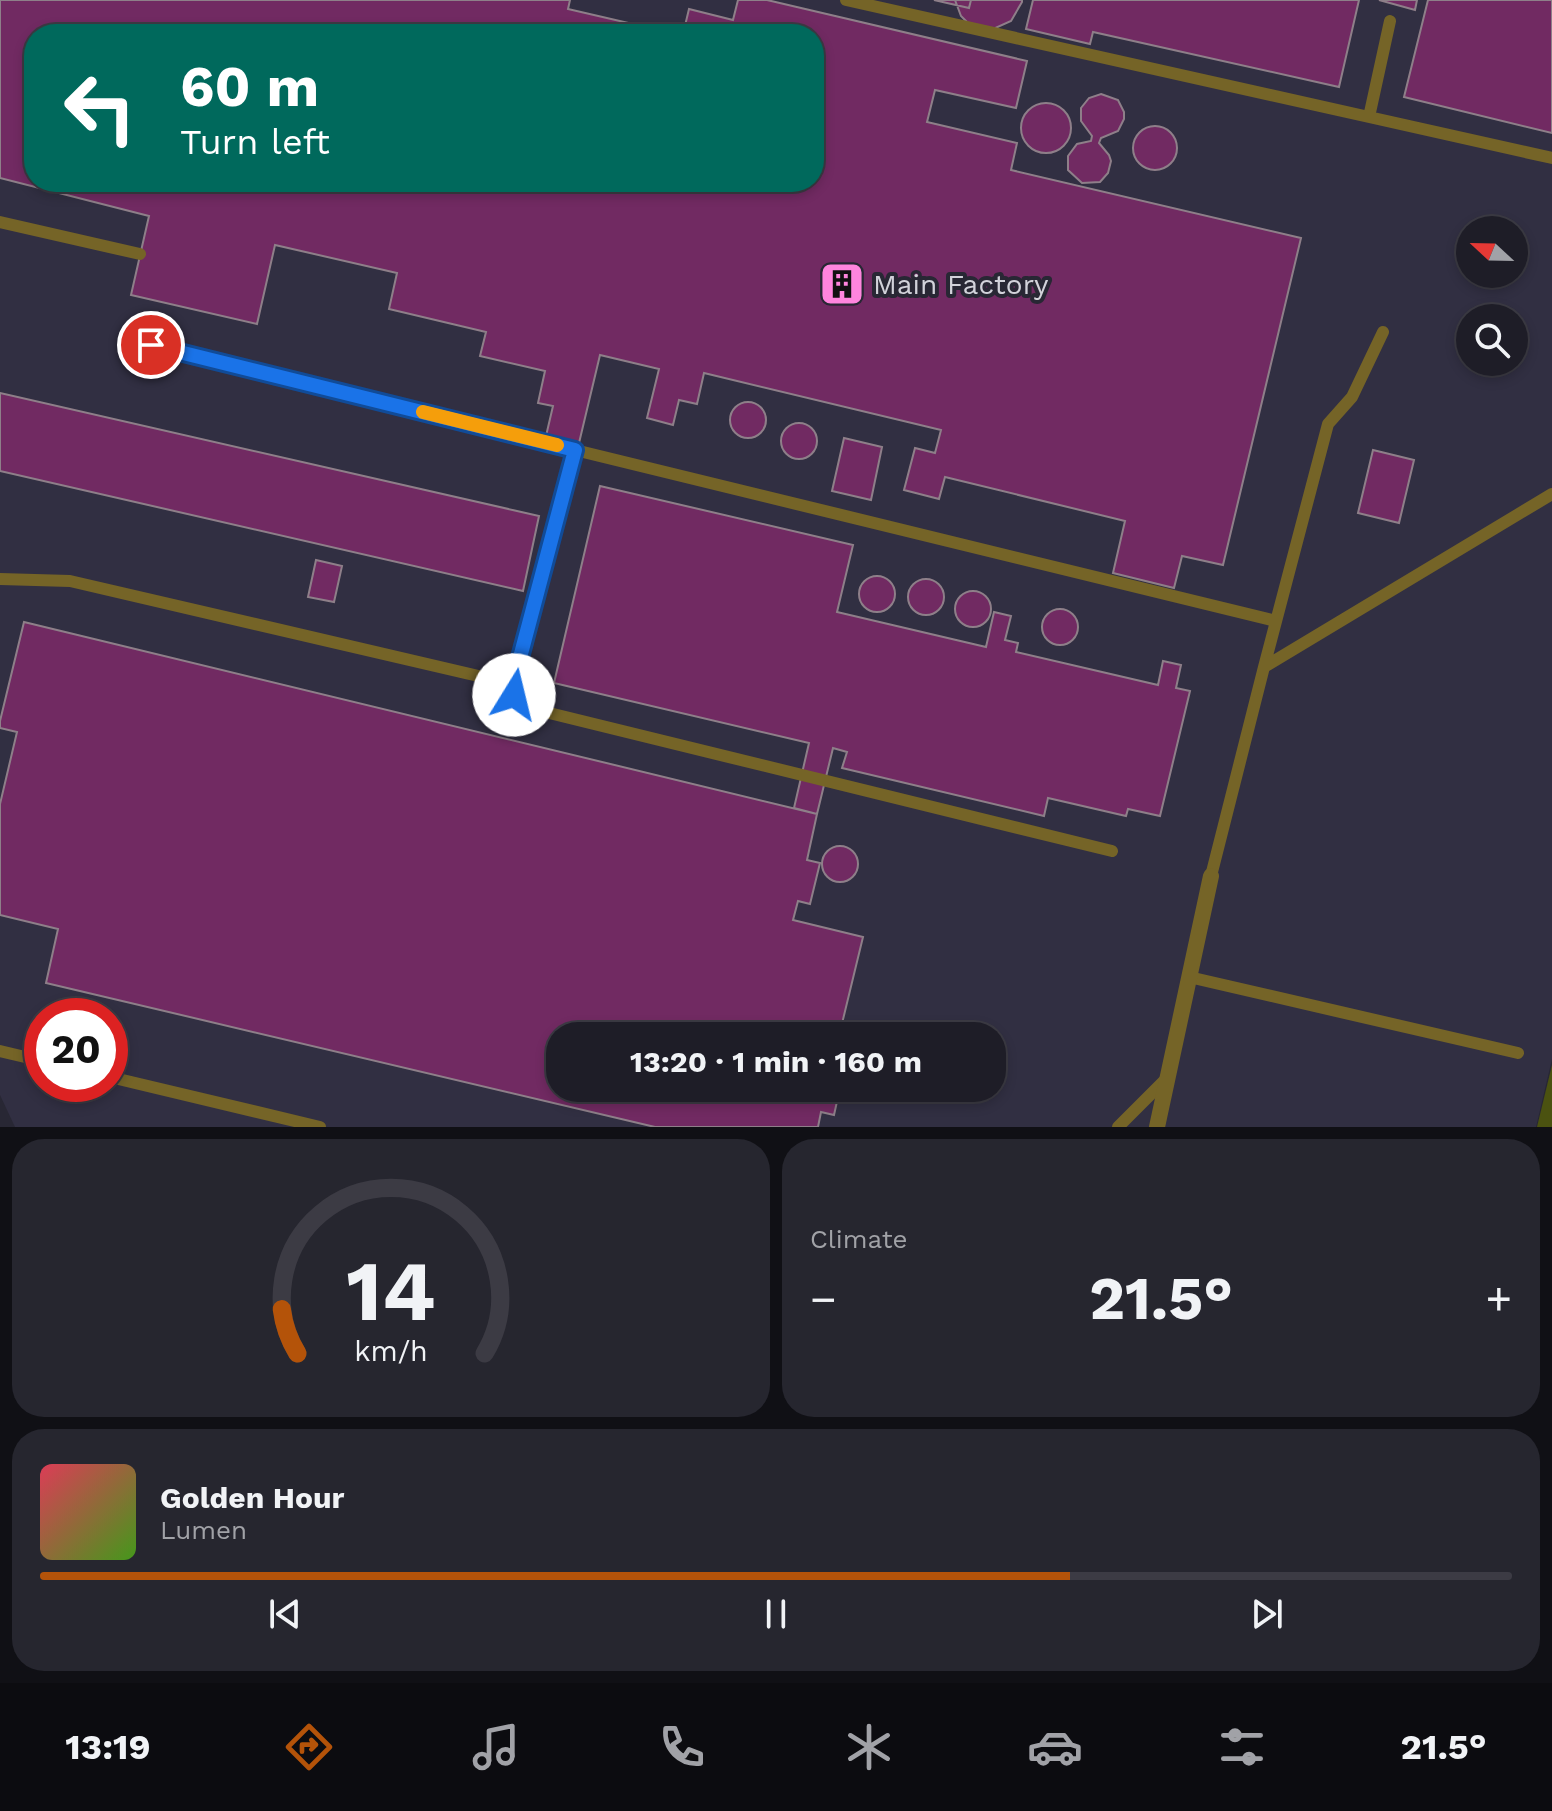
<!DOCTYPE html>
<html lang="en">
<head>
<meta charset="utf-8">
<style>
	:root { --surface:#1e1d27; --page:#26262f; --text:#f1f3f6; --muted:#a1a2a7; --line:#3c3b44; --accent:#b45309 }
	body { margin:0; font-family:"Work Sans",sans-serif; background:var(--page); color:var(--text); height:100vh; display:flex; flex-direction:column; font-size:30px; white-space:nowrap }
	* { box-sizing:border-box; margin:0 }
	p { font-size:26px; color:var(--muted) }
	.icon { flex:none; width:44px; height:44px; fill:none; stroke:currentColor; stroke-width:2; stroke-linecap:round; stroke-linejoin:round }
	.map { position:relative; height:1127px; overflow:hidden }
	.panel { display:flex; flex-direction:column; gap:12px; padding:12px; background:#101015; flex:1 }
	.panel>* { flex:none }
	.banner { position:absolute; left:24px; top:24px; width:800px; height:168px; border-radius:32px; box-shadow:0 4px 12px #0003,0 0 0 2px var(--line); background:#00695c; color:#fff; overflow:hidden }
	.needle { width:52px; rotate:292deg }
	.controls { position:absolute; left:1456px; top:216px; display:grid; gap:16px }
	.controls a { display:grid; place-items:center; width:72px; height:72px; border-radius:50%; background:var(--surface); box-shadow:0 4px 12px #0003,0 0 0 2px var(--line); font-size:40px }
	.speed { position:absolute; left:24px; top:998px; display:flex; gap:16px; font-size:40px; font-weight:700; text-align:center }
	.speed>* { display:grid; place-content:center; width:104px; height:104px; border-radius:50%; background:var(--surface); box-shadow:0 4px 12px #0003,0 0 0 2px var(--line); line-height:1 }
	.speed .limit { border:12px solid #d22; background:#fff; color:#111 }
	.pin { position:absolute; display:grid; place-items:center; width:68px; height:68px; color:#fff; margin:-34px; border:4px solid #fff; border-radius:50%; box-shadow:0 2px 8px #0007 }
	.me { position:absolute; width:88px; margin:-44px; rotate:9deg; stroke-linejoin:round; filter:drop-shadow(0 0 6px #0008) }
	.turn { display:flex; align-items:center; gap:28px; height:168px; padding:0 24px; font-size:36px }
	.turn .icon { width:104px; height:104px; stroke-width:2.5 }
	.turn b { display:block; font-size:56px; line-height:68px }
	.big { font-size:60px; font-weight:700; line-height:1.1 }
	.panel .tile { flex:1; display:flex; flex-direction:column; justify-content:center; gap:12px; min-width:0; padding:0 28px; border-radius:32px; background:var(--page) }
	.panel .dial { align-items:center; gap:0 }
	.dial svg { height:208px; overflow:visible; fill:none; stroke:var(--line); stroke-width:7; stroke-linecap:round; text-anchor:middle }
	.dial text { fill:var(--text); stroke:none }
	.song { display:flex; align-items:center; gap:24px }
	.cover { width:96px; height:96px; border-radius:12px; background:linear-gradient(135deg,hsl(350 70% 55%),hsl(100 70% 35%)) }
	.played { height:8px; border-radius:4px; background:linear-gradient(90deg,var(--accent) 70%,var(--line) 70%) }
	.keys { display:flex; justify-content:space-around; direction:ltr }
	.heat { display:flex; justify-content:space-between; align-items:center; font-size:44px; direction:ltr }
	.panel .tiles { flex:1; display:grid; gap:12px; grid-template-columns:1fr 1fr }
	.tile:last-child { grid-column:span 2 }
	.trip { position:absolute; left:546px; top:1022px; width:460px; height:80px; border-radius:32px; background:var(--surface); box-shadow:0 4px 12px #0003,0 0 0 2px var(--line); font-weight:700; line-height:80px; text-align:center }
	.menu { display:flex; height:128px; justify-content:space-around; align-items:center; background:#0c0c10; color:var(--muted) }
	.menu .icon { width:56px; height:56px }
	.menu .current { color:var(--accent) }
	.menu b { font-size:36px; color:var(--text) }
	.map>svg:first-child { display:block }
</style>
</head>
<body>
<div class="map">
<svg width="1552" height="1127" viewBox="0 0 1552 1127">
	<rect width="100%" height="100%" fill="#282734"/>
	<path fill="#312f42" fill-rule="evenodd" d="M0,0H1552V1059L1536,1127H15L0,1095ZM34,34H814V182H34ZM1470,230H1514V274H1470ZM1470,318H1514V362H1470ZM42,1016H110V1084H42ZM560,1036H992V1088H560Z"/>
	<path fill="#4b5210" d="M1552,1065V1127H1537Z"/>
	<path fill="#712a62" stroke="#8e7f89" stroke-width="2" d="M0,0H570L568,9L650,28L648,34H34V182H814V34H683L689,9L733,20L738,0H767L1027,61L1016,108L935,90L927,122L1017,143L1011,170L1301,238L1223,565L1182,556L1174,588L1113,573L1125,521L945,477L939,499L904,490L915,448L935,453L941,430L704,373L697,404L679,400L673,425L647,418L659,369L600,355L579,443L546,436L553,406L538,403L545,371L480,356L486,332L389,309L397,273L275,245L257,324L131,295L149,216L0,178Z
		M934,0H971L969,8Z
		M955,0H1022V2L1011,21L991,30L969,24L961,16Z
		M1033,0H1359L1339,87L1093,32L1090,44L1026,29Z
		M1379,0H1417L1415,10Z
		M1428,0H1552V133L1404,97Z
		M1101,94L1118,100L1124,112V119L1118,131L1101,138L1099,143L1109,155L1111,161L1108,173L1100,182L1082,183L1068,170V156L1077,144L1091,141L1092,136L1081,121V108L1089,98Z
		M1021 128a25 25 0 1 1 50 0a25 25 0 1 1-50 0Z
		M1133 148a22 22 0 1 1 44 0a22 22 0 1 1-44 0Z
		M0,393L539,516L523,591L0,471Z
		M730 420a18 18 0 1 1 36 0a18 18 0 1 1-36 0Z
		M781 441a18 18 0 1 1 36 0a18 18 0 1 1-36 0Z
		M844,438L882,447L871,500L832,491Z
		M1373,450L1414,460L1399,523L1358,513Z
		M600,486L853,545L837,612L986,647L994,612L1011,616L1005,640L1018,643L1016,652L1158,685L1163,661L1181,665L1176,688L1190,691L1160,816L1128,809L1126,816L1048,798L1044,816L842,768L847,752L833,748L817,814L794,808L809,743L554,683Z
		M316,560L342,566L334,602L308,597Z
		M859 594a18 18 0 1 1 36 0a18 18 0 1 1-36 0Z
		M908 597a18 18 0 1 1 36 0a18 18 0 1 1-36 0Z
		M955 609a18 18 0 1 1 36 0a18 18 0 1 1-36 0Z
		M1042 627a18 18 0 1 1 36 0a18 18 0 1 1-36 0Z
		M24,622L817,814L807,860L820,863L810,904L798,901L793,920L863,937L839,1036H560V1088H840L834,1115L821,1112L818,1127H655L46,983L58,929L0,915V804L17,732L0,728V721Z
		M822 864a18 18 0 1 1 36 0a18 18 0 1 1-36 0Z"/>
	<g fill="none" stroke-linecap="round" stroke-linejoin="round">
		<path stroke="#756427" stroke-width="12" d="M846,0L1369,117
			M1390,21L1369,117L1552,158
			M0,222L140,254
			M151,345L575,450
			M0,579L70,581L513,684L575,450L1276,621
			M1264,667L1328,424L1352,397L1383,332
			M513,684L517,700L537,710L1112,851
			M1211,876L1264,667L1552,494
			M1189,977L1518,1053
			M0,1051L42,1061
			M110,1077L320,1127
			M1118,1127L1168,1077"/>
		<path stroke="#756427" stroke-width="16" d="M1157,1127L1211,876"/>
	</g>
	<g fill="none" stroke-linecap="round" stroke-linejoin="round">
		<g stroke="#114b97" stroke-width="20">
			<path id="route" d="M151,345L575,450L513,684L514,695"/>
		</g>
		<use href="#route" stroke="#1a73e8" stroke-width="14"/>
		<path stroke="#f59e0b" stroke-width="14" d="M423,412L557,445"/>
	</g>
	<defs>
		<g id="building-square" transform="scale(2.3)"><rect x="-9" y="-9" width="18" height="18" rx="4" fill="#ff85de" stroke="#282734"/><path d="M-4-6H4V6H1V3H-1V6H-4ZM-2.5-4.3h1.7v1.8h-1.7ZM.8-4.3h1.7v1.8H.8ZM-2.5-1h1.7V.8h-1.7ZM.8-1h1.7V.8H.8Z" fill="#111"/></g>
	</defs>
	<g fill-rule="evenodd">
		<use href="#building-square" x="842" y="284"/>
	</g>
	<g text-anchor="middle" stroke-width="8" stroke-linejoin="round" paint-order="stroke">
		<g font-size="28" fill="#d2d2da" stroke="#282734" text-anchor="start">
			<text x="873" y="294">Main Factory</text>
		</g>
	</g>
</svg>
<div class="controls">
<a><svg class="needle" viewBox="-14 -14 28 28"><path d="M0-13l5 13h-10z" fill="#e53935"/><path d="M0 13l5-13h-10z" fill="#a1a2a7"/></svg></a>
<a><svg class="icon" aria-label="search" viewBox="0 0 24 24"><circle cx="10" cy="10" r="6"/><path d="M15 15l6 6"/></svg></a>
</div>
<div class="speed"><div class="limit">20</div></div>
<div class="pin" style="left:151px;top:345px;background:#d93025"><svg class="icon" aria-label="arrive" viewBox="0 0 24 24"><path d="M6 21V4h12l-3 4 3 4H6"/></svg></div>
<svg class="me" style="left:514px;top:695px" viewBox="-20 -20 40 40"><circle r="19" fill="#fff"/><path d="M0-13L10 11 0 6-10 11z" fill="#1a73e8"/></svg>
<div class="trip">13:20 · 1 min · 160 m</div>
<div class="banner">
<div class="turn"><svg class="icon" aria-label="left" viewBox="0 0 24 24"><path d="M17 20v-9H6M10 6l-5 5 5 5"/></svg><div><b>60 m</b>Turn left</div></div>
</div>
</div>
<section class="panel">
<div class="tiles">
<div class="tile dial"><svg viewBox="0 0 100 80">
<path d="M14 69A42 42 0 1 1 86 69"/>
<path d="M14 69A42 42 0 0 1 8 52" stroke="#b45309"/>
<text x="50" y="56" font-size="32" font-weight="700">14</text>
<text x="50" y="72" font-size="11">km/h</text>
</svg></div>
<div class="tile"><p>Climate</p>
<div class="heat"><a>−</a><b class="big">21.5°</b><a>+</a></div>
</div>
<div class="tile">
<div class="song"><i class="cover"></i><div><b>Golden Hour</b><p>Lumen</p></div></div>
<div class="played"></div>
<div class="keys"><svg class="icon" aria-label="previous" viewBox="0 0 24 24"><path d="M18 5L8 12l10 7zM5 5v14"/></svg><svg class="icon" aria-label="pause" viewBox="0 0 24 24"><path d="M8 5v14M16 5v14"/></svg><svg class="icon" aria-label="next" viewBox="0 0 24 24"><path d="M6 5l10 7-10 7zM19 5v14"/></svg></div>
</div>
</div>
</section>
<nav class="menu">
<b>13:19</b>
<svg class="icon current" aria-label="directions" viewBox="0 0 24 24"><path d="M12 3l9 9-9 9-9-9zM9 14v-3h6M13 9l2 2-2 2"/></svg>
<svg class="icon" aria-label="music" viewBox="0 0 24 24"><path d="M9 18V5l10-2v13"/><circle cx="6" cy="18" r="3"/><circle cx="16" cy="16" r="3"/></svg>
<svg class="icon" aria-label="phone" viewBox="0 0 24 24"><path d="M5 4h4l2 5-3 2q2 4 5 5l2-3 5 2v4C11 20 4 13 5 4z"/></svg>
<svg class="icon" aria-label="climate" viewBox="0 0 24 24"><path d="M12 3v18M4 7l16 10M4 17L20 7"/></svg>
<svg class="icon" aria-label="car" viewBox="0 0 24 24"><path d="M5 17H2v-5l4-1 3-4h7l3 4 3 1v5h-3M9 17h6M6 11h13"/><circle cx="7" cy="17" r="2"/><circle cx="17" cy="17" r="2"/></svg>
<svg class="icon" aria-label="filters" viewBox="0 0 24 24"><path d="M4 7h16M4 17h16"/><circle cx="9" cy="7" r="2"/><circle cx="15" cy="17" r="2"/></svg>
<b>21.5°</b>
</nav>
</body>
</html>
